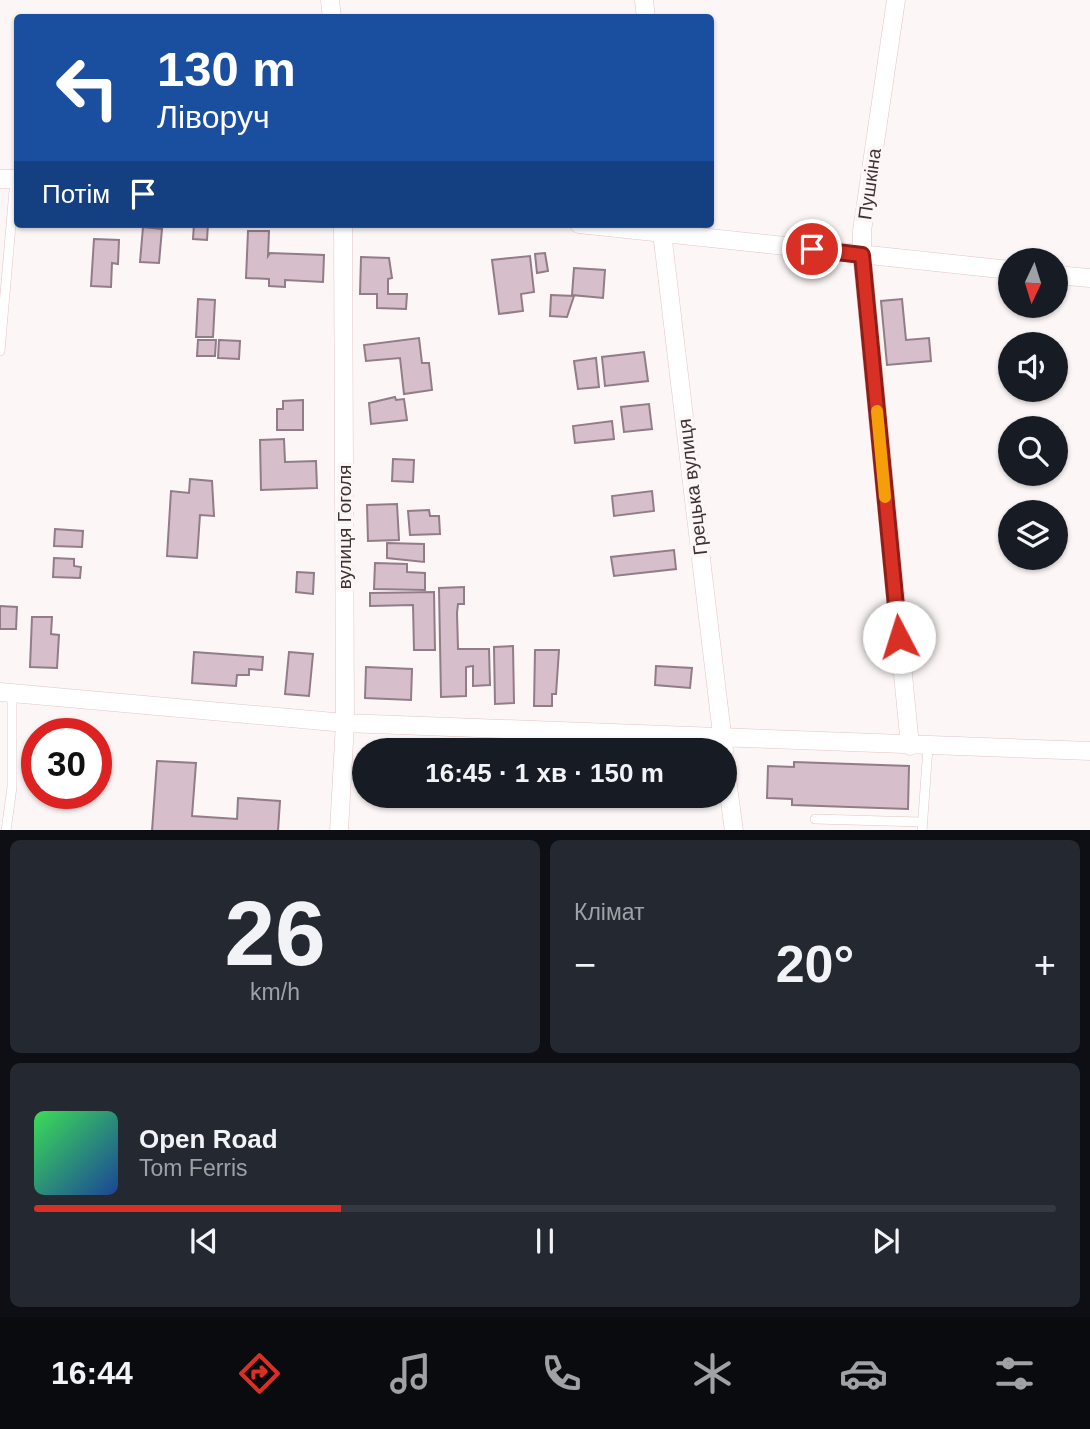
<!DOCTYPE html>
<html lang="uk">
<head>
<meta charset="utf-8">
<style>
	:root { --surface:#171b24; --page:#242831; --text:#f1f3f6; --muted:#9ea1a6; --line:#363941; --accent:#d93025 }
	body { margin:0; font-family:Arial,sans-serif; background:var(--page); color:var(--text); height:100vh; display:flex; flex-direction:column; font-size:26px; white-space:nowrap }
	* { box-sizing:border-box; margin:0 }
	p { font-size:23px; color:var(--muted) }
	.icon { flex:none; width:38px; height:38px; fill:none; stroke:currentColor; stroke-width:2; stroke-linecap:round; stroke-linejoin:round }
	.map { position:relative; height:830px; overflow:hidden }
	.side { display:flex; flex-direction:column; gap:10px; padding:10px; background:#0d0f14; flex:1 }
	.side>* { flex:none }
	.guide { position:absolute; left:14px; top:14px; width:700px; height:214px; border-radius:7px; box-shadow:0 2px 5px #0004; background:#1a4fa0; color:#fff; overflow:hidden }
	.needle { width:46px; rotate:184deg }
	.controls { position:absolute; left:998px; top:248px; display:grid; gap:14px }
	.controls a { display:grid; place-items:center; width:70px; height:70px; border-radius:50%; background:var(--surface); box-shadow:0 2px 5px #0004; font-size:35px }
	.speed { position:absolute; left:21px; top:718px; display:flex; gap:14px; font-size:35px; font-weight:700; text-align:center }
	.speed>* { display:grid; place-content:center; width:91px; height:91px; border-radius:50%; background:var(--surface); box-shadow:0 2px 5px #0004; line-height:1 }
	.speed .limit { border:10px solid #d22; background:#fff; color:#111 }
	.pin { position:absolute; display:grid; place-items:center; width:60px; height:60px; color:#fff; margin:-30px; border:4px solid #fff; border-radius:50%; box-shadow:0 2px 7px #0007 }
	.me { position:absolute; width:77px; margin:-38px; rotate:355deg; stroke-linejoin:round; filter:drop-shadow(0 0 5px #0008) }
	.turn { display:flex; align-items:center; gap:24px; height:147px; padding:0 28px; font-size:32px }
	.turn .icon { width:91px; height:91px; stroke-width:2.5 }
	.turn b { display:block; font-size:49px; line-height:60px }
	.then { display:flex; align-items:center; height:66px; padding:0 28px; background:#0003; gap:14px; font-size:26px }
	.big { font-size:52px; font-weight:800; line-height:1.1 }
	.side .widget { flex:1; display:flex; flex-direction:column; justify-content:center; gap:10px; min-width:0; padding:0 24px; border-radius:10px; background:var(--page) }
	.side .dial { align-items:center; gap:0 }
	.dial b { font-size:91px; line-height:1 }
	.song { display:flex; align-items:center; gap:21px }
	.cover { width:84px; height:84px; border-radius:10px; background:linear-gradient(135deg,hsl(130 70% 55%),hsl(220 70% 35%)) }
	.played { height:7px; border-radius:4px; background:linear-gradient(90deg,var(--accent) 30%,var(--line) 30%) }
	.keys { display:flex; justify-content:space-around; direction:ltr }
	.heat { display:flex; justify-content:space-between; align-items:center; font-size:38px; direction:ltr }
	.side .tiles { flex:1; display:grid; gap:10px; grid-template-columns:1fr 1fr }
	.widget:last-child { grid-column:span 2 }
	.trip { position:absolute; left:352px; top:738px; width:385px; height:70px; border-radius:35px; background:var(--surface); box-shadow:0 2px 5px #0004; font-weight:800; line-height:70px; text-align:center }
	.tab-bar { display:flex; height:112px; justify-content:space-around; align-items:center; background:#090b0e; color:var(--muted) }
	.tab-bar .icon { width:49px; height:49px }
	.tab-bar .current { color:var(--accent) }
	.tab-bar b { font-size:32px; color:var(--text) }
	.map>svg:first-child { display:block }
</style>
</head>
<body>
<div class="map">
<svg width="1090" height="831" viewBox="0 0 1090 831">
	<rect width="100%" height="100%" fill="#fcf6f6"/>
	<path fill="#d6beca" stroke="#927c88" stroke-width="2" d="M194,224H208L207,240L193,239Z
		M143,227L162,229L159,263L140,262Z
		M248,231H269L268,256L270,253L324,255L323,282L285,280V287L269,286V279L246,278Z
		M94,239L119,240L118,264L112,263L111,287L91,286Z
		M545,253L548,271L537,273L535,254Z
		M530,256L534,292L521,294L523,311L499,314L492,260Z
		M361,257L389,258L392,278L388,279V294H407L406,309L377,308V294H360Z
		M574,268L605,270L603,298L572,295Z
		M551,295L574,296L567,317L550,316Z
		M198,299L215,300L213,337H196Z
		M902,299L906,340L929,338L931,361L887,365L881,301Z
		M419,338L422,363H429L432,390L404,394L400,358L366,361L364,345Z
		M198,340H216L215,356H197Z
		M219,340L240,341L239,359L218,358Z
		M644,352L648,381L605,386L602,357Z
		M596,358L599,387L578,389L574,361Z
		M395,397L396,400L404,399L407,420L371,424L369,403Z
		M303,400V430H277V409H283V401Z
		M649,404L652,429L624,432L621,407Z
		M612,421L614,439L575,443L573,426Z
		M284,439L285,462L316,461L317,488L261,490L260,440Z
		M393,459L414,460L413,482L392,481Z
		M190,479L212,481L214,516L200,515L197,558L167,556L171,491L189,493Z
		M652,491L654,511L614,516L612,496Z
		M397,504L399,540L368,541L367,505Z
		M429,510L430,516H439L440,534L410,535L408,511Z
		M55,529L83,531L82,547L54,546Z
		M387,543L424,544V562L387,558Z
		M674,550L676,569L614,576L611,557Z
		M54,558L74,559V566L81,567L80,578L53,577Z
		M375,563L407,564V572L425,573V590L374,589Z
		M297,572L314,573L313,594L296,592Z
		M464,587V604H458L457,613L458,649H489L490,685L473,686V666L466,667V696L441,697L439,588Z
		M434,592L435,650H414L413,605L370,606V593Z
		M0,606L17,607L16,629H0Z
		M32,617H52L51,634L59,635L57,668L30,667Z
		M513,646L514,703L495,704L494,647Z
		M535,650H559L556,694H552V706H534Z
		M194,652L263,657L262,670L249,669V675H237L236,686L192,683Z
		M289,652L313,654L309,696L285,694Z
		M656,666L692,668L690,688L655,685Z
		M366,667L412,669L411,700L365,698Z
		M157,761L196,763L192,816L237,819L238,798L280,801L278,831H152Z
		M794,762L909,766L908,809L792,805V799L767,798L768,766L794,767Z"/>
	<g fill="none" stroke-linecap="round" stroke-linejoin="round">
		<g stroke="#e3c6c6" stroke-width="10">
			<path id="lane" d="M0,351L15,179
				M815,819L921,822
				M6,831L12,787V694
				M922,831L928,747"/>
		</g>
		<g stroke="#e3c6c6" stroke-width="19">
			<path id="street" d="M330,0L332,18
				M644,0L646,18
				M896,0L862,231V255L910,746
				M0,179H18
				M579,224L1010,270
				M661,224L724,751
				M1055,275L1090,278
				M0,692L345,723L1090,751
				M724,757L734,831
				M339,831L345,723L343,224"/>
		</g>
		<use href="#lane" stroke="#fff" stroke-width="9"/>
		<use href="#street" stroke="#fff" stroke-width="18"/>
	</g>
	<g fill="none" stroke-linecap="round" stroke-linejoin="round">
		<g stroke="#8d1f18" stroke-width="18">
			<path id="route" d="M812,249L862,255L899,637"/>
		</g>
		<use href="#route" stroke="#d93025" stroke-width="12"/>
		<path stroke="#f59e0b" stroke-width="12" d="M877,411L885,497"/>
	</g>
	<g text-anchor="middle" stroke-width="7" stroke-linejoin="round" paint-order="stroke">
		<g font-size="19" fill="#3d3131" stroke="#fcf6f6">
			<text transform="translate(869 184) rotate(-82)" y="7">Пушкіна</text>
			<text transform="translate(692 487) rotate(-97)" y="7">Грецька вулиця</text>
			<text transform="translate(344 527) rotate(-90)" y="7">вулиця Гоголя</text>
		</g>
	</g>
</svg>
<div class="controls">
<a><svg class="needle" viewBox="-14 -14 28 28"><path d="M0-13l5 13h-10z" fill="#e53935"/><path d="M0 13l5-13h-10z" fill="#9ea1a6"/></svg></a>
<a><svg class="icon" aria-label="sound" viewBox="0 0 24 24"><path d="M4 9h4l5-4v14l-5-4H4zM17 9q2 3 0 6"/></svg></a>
<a><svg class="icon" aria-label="search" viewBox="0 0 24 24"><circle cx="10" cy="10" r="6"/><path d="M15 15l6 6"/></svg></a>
<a><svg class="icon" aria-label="layers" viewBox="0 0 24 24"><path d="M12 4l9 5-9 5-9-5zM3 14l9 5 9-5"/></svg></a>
</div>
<div class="speed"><div class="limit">30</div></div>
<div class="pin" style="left:812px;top:249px;background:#d93025"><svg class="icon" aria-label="arrive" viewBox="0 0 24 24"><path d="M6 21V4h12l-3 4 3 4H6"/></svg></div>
<svg class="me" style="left:899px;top:637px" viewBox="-20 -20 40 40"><circle r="19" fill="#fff"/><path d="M0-13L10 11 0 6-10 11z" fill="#d93025"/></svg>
<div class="trip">16:45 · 1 хв · 150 m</div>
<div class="guide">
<div class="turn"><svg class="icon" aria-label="left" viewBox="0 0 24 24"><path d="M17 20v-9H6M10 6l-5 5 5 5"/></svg><div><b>130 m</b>Ліворуч</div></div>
<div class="then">Потім<svg class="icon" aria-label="arrive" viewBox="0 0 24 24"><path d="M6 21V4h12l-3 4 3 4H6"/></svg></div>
</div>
</div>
<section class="side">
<div class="tiles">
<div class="widget dial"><b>26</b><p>km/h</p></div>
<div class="widget"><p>Клімат</p>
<div class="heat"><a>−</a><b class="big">20°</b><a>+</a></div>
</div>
<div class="widget">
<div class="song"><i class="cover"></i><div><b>Open Road</b><p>Tom Ferris</p></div></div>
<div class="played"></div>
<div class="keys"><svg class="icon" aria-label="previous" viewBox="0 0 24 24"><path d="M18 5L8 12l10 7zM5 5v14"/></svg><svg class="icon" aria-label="pause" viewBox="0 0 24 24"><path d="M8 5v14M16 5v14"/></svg><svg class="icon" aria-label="next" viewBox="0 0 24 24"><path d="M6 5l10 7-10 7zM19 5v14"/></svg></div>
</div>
</div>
</section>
<nav class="tab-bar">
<b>16:44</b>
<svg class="icon current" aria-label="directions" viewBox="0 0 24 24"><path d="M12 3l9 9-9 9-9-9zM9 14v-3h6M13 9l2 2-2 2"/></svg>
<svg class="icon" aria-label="music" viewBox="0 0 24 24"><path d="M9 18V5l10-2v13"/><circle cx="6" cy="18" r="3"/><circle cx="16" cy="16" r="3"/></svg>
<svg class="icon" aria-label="phone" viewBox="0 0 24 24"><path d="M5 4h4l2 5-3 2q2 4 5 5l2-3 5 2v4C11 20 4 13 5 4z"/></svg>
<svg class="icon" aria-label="climate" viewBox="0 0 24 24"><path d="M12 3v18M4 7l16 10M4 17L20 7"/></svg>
<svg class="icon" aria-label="car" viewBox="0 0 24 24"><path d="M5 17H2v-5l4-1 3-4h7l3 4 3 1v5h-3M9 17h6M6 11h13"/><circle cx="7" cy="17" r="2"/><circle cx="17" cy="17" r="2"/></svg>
<svg class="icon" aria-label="filters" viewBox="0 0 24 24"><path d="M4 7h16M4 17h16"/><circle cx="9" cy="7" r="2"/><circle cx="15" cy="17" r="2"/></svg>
</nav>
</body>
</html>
